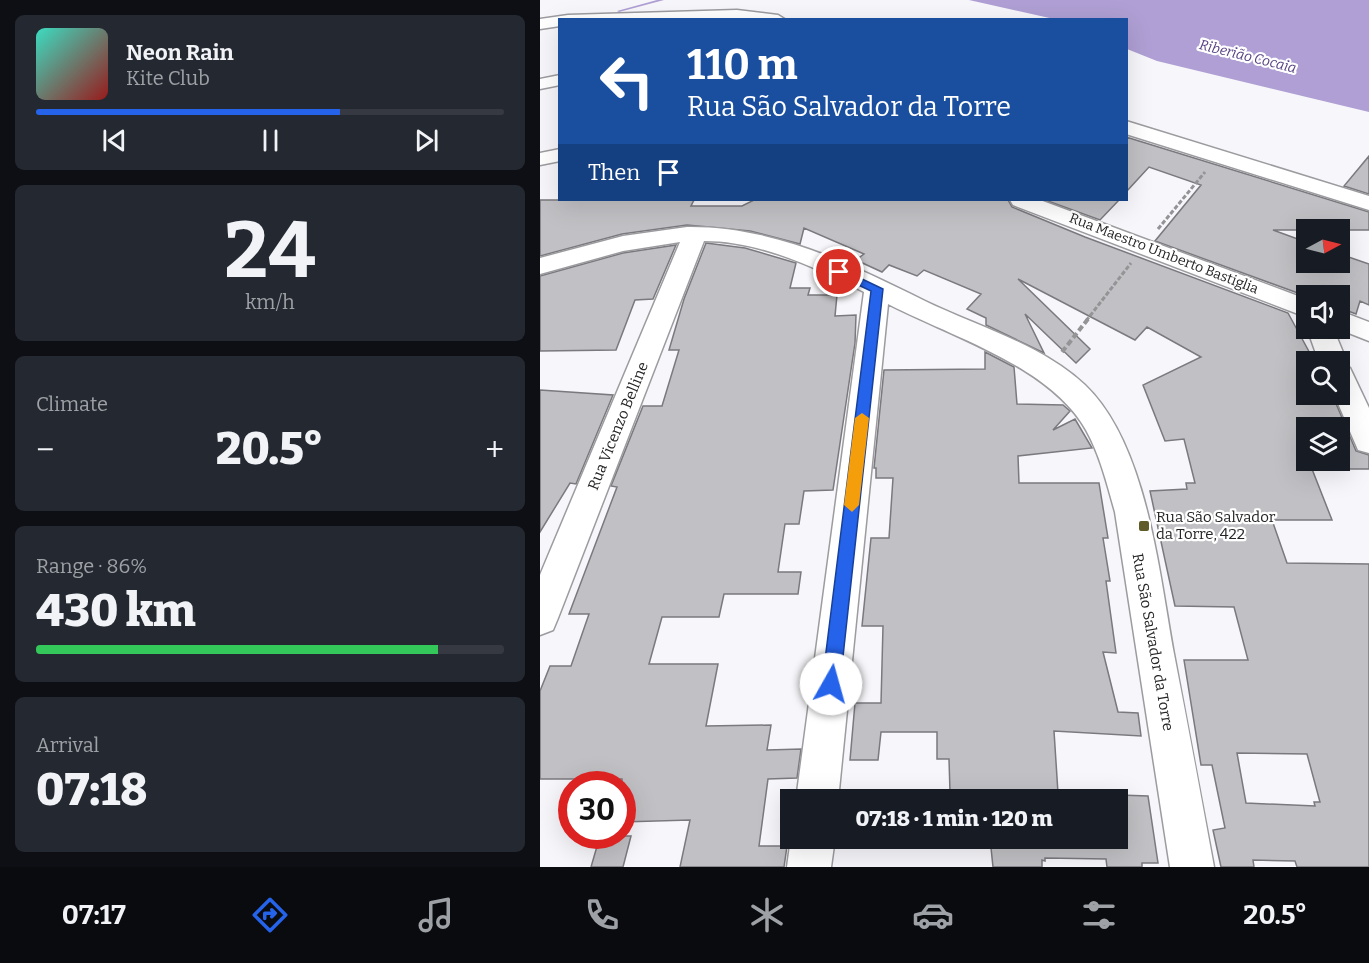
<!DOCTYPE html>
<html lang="en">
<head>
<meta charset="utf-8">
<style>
	:root { --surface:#171b24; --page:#242831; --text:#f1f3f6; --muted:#9ea1a6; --line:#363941; --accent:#2563eb }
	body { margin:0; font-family:Bitter,serif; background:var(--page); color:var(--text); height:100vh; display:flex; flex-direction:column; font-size:22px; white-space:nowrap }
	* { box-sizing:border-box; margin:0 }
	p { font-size:20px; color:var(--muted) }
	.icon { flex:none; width:33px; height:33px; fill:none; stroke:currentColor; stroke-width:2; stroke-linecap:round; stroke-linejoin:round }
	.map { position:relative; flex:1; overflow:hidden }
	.details { display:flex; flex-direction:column; gap:15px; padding:15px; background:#0d0f14; width:540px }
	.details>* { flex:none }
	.banner { position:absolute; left:18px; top:18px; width:570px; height:183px; border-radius:0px; box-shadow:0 6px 24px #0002; background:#1a4fa0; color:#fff; overflow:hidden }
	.needle { width:39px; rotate:83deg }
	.controls { position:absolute; left:756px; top:219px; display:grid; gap:12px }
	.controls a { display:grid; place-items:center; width:54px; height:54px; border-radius:0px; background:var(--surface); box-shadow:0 6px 24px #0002; font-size:30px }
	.speed { position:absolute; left:18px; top:771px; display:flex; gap:12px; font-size:30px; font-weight:700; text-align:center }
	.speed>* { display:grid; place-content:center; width:78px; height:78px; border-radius:50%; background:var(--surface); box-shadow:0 6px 24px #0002; line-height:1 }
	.speed .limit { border:9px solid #d22; background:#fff; color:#111 }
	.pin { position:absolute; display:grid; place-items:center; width:51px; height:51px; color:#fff; margin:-26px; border:3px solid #fff; border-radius:50%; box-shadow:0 2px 6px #0007 }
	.me { position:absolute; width:66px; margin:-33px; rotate:7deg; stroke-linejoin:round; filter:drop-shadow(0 0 4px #0008) }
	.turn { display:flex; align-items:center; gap:21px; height:126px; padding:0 30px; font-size:27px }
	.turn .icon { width:78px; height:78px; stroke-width:2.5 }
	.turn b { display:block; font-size:42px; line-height:51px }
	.then { display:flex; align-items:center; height:57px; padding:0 30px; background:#0003; gap:12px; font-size:22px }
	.big { font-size:45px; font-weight:800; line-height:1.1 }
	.details .tile { flex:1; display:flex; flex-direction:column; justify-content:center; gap:9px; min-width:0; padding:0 21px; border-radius:9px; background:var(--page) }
	.details .dial { align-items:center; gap:0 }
	.dial b { font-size:78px; line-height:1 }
	.song { display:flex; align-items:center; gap:18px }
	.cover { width:72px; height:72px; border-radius:9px; background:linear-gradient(135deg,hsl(170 70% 55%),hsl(0 70% 35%)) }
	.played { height:6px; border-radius:3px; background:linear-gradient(90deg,var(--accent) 65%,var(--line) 65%) }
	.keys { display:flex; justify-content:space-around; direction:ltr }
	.heat { display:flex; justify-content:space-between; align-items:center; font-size:33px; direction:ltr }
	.charge { height:9px; border-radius:4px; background:linear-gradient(90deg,#34c759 86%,var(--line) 0) }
	.trip { position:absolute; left:240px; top:789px; width:348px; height:60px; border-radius:0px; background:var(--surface); box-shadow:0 6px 24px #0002; font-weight:800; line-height:60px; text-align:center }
	.tabs { display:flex; height:96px; justify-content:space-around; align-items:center; background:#090b0e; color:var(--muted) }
	.tabs .icon { width:42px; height:42px }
	.tabs .on { color:var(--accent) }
	.tabs b { font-size:27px; color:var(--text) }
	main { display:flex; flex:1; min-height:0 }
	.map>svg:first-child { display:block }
</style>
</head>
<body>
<main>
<section class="details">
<div class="tile">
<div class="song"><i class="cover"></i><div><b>Neon Rain</b><p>Kite Club</p></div></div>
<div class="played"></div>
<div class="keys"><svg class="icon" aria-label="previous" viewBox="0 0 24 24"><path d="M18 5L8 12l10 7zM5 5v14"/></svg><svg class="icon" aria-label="pause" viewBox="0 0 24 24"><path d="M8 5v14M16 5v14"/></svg><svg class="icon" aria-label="next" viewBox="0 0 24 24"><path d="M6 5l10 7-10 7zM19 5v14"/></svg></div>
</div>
<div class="tile dial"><b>24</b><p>km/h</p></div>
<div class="tile"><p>Climate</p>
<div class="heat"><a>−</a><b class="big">20.5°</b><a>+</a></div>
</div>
<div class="tile"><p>Range · 86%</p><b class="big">430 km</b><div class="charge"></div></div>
<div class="tile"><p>Arrival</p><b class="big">07:18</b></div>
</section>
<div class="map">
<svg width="829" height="867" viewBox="0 0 829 867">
	<rect width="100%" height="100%" fill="#f7f6fa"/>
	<path fill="#af9fd4" d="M429,0H829V112L617,61L587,49L586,20L514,19Z"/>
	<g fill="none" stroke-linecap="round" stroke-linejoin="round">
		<path fill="#af9fd4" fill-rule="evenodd" d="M117,0H124L79,12L77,11Z"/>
	</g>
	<path fill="#c1c0c4" stroke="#7a797d" stroke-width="1.5" fill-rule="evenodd" d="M586,137L829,212V230H733L766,242V262H800V254L829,264V305L820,301L816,314L800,308V296H766L615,241L661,185L609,167L586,192Z
		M829,156V194L804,186Z
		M0,200H154L151,206H202L214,200H468L472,207L545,237L748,313L772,357L766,362V394H792L816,451L829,455V469H772L792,520H732L747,563L829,564V867H757L755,861L713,860L714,867H681L673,830L685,828L672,765H661L644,660H708L694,607L635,606L610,491L647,489L646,483H655L644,439L625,441L603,385L661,357L607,327L595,340L478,279L550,349L536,363L485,314L504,353L446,325V318L427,309L441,294L384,270L377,276L349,265L342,272L316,260L324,254L264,228L260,244L210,231L147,225L82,234L0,256ZM766,428H800V460H766ZM697,753L767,754L780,802H774L775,806L706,803Z
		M505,200H579L560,220Z
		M166,243L205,248L256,263L250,288H270L268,295H297L295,316L316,315L315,343L293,490L264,491L259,524H245L238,572H261L258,594H184L179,617H122L109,664H178L166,726L231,725L227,750L261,749L257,778L228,779L219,846H247L244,867H140L150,820L82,822V779H0V691L10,666H31L49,614H29L77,487L71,486L103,406H122L139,350H129L144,299Z
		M136,245L113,299L95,300L76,350L0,351V276L83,253Z
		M445,352L474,367L477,404L523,405L530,411L513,430L535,419L552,448L478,456L479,483H559L568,538H563L570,581H566L576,653L563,652L578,712L598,713L601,736L514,731L518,793L608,796L618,863H602V867H567L566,859L505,858V861L502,860V867H453L450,838H578V800H448L447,792H410L409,759H397V732H341L338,760H310L315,703H341L343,626H322L331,538H349L353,478H336V468H334L344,370L445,369Z
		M0,390L73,395L36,484L30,483L0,532Z
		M60,836H91L83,867H51Z"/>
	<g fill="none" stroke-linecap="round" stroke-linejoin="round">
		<g stroke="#9c9b9f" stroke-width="3">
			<path id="minor" d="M197,10L238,15L246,20H20V26L0,29V19L28,15Z
				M20,75V85L0,89V79Z
				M586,121L829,196V210L586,134Z
				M20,149V161L0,165V153Z
				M470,200H500L766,299V317L473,205Z
				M147,227C233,226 308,263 383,300C436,326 501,344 545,385C607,444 619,573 634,654C648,725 661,796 674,867H630L575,512C567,484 560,455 546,430C510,366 412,337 348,304L298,800H256L324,292C275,267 220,241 164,241L18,618L13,630L0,635V575L140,242L83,251L0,274V258L83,236Z
				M800,311L829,322V341L796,328H800Z
				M767,328H793L807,362L804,366L810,368L829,408V453L818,450L794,394H800V362H779Z
				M251,838H295L291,867H247Z"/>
		</g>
		<path stroke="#949396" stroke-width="3" stroke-dasharray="4.5 2" stroke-linecap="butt" d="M618,229L665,172
			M546,321L591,263"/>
		<path stroke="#949396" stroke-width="4" stroke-dasharray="6 3" stroke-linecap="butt" d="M522,352L548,319"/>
		<use href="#minor" fill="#fff" fill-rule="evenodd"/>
	</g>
	<path fill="#2563eb" stroke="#184099" stroke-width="1.5" d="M299,268L343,289L300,684L297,690L291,692L285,690L282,684L331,291L295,274L294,272Z"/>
	<path fill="#f59e0b" d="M322,413L329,418L319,505L312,512L304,505L315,418Z"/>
	<rect fill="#605c29" stroke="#fff" stroke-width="2" x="598" y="520" width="12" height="12" rx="3"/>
	<g text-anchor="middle" stroke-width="4.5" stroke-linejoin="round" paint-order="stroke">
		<g font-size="14" font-style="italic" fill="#553e80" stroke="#fff">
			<text transform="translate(708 56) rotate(14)" y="5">Riberião Cocaia</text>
		</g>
		<g font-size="14" fill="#252526" stroke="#fff">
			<text transform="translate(624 253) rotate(21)" y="5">Rua Maestro Umberto Bastiglia</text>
		</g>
		<g font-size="15" fill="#252526" stroke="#fff">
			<text transform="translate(78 426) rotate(-68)" y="5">Rua Vicenzo Belline</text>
			<text transform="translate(613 642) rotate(80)" y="5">Rua São Salvador da Torre</text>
		</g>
		<g font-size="15" fill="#252526" stroke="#fff" text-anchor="start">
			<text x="616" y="522">Rua São Salvador<tspan x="616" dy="17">da Torre, 422</tspan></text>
		</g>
	</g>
</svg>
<div class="controls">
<a><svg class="needle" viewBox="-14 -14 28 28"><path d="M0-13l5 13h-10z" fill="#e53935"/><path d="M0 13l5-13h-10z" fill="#9ea1a6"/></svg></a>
<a><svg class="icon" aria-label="sound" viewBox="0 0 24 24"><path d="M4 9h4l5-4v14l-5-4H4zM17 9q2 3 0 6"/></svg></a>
<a><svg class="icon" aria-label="search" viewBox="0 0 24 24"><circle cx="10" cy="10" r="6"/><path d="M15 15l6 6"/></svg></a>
<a><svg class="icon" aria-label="layers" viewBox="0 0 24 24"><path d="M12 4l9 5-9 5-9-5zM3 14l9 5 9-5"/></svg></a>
</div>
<div class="speed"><div class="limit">30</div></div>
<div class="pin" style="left:299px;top:272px;background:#d93025"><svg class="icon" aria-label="arrive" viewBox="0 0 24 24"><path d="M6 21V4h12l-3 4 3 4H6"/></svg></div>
<svg class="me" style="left:291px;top:684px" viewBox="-20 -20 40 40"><circle r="19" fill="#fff"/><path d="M0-13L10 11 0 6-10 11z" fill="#2563eb"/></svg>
<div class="trip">07:18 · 1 min · 120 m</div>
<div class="banner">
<div class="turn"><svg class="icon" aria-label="left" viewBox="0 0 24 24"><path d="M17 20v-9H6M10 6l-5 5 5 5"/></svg><div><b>110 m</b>Rua São Salvador da Torre</div></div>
<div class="then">Then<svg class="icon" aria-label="arrive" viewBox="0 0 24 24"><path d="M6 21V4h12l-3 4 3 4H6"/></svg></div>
</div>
</div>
</main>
<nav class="tabs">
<b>07:17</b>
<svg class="icon on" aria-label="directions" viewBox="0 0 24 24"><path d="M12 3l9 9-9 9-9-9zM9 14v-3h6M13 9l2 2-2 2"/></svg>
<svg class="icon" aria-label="music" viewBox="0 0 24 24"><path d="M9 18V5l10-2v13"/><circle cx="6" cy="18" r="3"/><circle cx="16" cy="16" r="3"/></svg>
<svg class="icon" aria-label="phone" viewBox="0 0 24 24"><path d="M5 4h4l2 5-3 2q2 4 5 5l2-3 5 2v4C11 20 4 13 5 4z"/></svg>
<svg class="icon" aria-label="climate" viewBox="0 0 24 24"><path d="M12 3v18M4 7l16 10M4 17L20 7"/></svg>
<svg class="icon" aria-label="car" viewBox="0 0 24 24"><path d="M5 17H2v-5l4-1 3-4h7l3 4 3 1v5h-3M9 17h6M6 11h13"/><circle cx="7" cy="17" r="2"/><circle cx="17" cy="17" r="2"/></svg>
<svg class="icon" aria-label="filters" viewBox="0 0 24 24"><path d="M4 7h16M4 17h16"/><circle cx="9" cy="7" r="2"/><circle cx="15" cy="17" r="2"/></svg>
<b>20.5°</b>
</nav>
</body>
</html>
